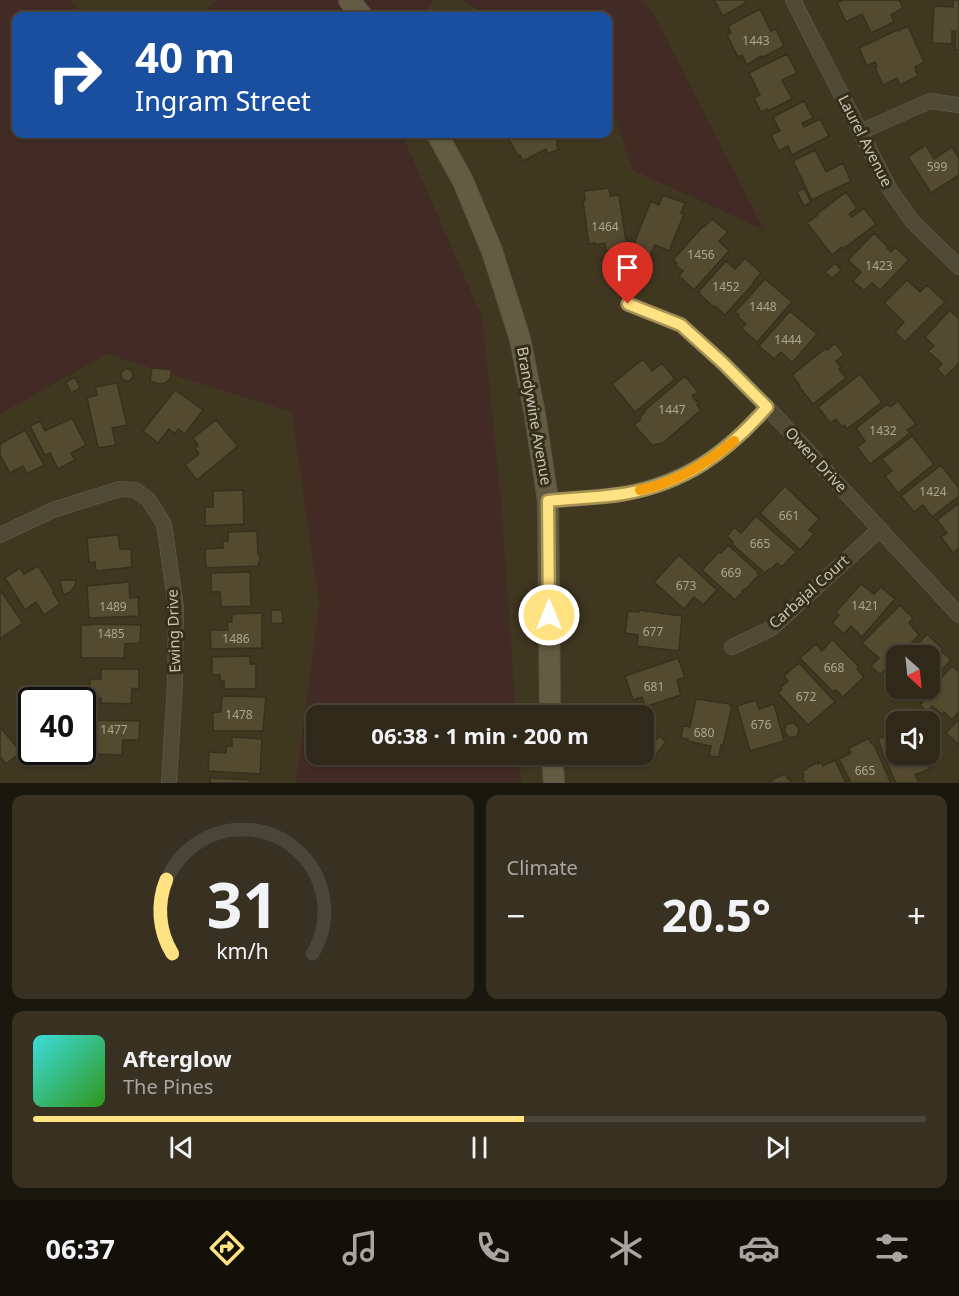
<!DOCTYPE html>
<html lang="en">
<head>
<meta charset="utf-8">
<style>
	:root { --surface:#302919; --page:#383122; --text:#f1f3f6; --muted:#a8a6a2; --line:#4b4538; --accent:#ffe282 }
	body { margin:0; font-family:"Noto Sans",sans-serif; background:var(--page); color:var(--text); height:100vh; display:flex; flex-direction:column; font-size:22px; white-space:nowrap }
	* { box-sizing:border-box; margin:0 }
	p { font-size:20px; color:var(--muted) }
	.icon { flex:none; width:33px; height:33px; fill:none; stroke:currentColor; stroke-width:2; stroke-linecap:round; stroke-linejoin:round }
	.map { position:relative; height:783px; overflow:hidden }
	.sheet { display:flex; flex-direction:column; gap:12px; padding:12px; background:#1a170e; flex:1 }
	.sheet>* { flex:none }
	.banner { position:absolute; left:12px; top:12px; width:600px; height:126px; border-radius:12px; box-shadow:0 2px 4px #0004,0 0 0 2px var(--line); background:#1a4fa0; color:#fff; overflow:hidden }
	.needle { width:39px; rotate:153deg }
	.buttons { position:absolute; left:886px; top:645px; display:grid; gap:12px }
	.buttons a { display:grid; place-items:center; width:54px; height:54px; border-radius:12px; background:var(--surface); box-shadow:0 2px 4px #0004,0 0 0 2px var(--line); font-size:30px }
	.speed { position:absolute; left:18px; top:687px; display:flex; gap:12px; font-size:30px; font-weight:700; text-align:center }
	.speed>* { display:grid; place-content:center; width:78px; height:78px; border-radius:50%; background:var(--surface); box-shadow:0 2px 4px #0004,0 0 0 2px var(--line); line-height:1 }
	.speed .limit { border:3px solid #111; border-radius:9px; background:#fff; color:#111 }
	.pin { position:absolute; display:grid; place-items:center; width:51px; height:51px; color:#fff; margin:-62px -26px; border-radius:50% 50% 50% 0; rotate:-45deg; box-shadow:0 0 6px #0007 }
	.pin .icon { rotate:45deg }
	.me { position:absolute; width:66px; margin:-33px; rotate:0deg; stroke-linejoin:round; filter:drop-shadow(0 0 4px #0008) }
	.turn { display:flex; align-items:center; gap:21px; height:126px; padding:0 24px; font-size:27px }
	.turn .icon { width:78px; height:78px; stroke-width:2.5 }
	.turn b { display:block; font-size:42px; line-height:51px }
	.big { font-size:45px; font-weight:700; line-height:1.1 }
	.sheet .widget { flex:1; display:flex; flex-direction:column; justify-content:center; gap:9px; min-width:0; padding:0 21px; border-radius:12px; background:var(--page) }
	.sheet .dial { align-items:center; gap:0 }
	.dial svg { height:156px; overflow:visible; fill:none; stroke:var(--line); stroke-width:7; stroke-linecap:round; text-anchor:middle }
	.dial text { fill:var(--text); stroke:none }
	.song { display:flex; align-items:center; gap:18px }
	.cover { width:72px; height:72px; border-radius:9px; background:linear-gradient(135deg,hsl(180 70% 55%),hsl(110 70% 35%)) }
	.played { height:6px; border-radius:3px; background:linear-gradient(90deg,var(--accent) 55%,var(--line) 55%) }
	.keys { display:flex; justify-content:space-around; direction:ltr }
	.heat { display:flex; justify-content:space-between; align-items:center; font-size:33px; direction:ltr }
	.sheet .tiles { flex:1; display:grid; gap:12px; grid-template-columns:1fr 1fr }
	.widget:last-child { grid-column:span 2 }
	.trip { position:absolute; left:306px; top:705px; width:348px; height:60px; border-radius:12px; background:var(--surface); box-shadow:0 2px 4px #0004,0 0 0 2px var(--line); font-weight:700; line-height:60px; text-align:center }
	.dock { display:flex; height:96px; justify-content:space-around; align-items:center; background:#13100a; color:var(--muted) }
	.dock .icon { width:42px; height:42px }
	.dock .on { color:var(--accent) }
	.dock b { font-size:27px; color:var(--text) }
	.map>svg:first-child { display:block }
</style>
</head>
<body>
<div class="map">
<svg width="959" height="783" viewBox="0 0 959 783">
	<rect width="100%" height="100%" fill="#403721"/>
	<path fill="#412b24" d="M0,0H71L83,16H16V134H402L482,317L501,502L516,715L316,716V754L519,755L521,783H296L319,603L292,412L107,354L0,414Z
		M217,0H433L424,16H199Z
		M461,0H641L652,11L764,230L633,170L608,96V16H488Z"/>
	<path fill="#544a30" stroke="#36301d" stroke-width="1.5" d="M714,0H744L746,3L723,16Z
		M843,0H899L903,8L891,15L894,22L871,33L862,14L846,22L837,3Z
		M953,0H959V50H955L956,31H952V44L932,43L934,6L953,7Z
		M478,9L503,16H476Z
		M760,9L771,31L776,29L784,46L761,58V56L747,65L742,55L738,57L727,35L731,33L728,26Z
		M908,26L924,62L915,67L918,76L900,85L897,78L883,85L875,68L877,66L875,62L867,66L859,48L897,30L898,31Z
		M787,54L797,73L782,80L792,99L768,111L767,109L761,112L754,98L760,95L749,73Z
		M804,101L813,118L802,123L804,127L820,119L829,136L792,155L788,146L779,151L771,135L780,131L773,117Z
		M506,134H555L558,143L556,144L559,149L548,154L546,149L523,161L520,155L518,156Z
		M926,145L934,159L952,147L959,158V175L931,193L908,157Z
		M815,150L826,172L843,163L851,181L812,200L793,161Z
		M609,188L610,196L619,195L627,248L606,251L605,243L595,245V243L589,244L583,202L585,200L584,191Z
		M804,188L811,202L804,206L797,192Z
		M846,192L857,208L849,214L852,217L864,208L876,224L843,249L842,247L832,255L807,223L818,215L817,214Z
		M663,195L685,203L681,213L684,214L669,251L655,245L650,256L632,248L651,201L659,205Z
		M712,219L728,232L719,241L729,251L694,290L679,276L683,271L675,265L677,263L673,260L703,226L704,227Z
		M874,233L888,247L887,248L891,252L895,247L909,260L880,290L872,283L864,291L853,281L861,272L848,260Z
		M745,258L761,273L753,282L754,283L725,315L715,306L714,307L698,293L700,292L699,291L726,261L735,269Z
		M835,263L841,270L832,279L825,272Z
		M765,279L792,302L757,342L741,328L746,324L738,317L739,315L735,312Z
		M907,280L920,292L927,285L945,302L905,342L895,332L904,322L884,303Z
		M950,310L959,319V363L945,377L937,369L942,364L928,351L934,346L925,337Z
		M790,311L817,334L792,363L781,352L774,359L759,346Z
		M835,343L844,355L836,361L841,367L839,369L846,378L813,404L799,387L800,386L792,375L826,348L827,350Z
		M643,359L652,371L662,363L675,379L635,412L612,384Z
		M152,368L172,370L170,379L165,383L158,384L150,381Z
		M121 375a6 6 0 1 1 12 0a6 6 0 1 1-12 0Z
		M860,374L882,402L847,429L844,425L842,427L836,419L830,423L818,407Z
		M685,376L698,392L692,396L699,404L697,405L701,410L663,443L652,445L634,425L641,419L640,417L645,412L644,411Z
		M75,377L80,388L71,393L66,382Z
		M117,383L127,425L112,428L116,445L98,448L87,398L97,395L95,387Z
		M175,390L203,410L185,434L178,429L175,434L169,429L158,443L143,431Z
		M898,401L916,424L907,430L910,433L870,464L857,447L865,441L856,428L887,404L890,407Z
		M72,418L86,445L71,453L75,460L58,469L50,453L45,455L30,426L40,421L45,431Z
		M216,420L238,446L197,480L185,465L199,454L195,448L198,445L193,438Z
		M25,430L44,465L27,474L23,466L10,473L0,455V444Z
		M912,436L934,464L898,493L885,476L892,471L882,459Z
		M941,465L959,488V496L932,517L923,505L914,512L901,496Z
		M785,486L819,519L809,530L814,534L800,550L760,513Z
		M243,490L244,524L205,526V507H213V491Z
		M959,503V548L953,553L941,537L947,533L937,520Z
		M756,516L796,552L782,567L777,563L770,570L769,569L765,573L733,545L732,543L733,542L727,536L734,527L741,533Z
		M257,531L258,554L260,556V561L259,562L258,566L206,568L205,549L223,548V541H228V532Z
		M118,535L120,549H131L132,567L96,571L95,562L89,563L87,538Z
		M728,545L758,572L757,573L759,575L745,590L744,589L742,591L743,592L735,600L702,570L719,552L721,553Z
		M679,555L717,590L703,605L694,597L684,609L654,582Z
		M38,566L54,591L53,592L60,604L44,615L36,602L25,610L5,578L20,568L24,574Z
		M250,572L251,606L221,607L220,592H211V573Z
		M60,580H76L75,586L70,592L63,595Z
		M129,582L130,598L138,597L139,616L89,618L87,586Z
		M861,584L874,594L881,587L895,599L862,637L851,626L844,634L832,623L839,615L835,613Z
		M0,590L23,623L0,639Z
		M900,605L913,618L909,623L919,635L899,656H897V658L880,675L871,666L879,658L862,643Z
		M271,610H282L283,624L271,623Z
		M639,610L682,616L679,651L637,646L638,635L625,633L628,611L639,612Z
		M262,613V648L211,649L210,630H228L227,622H232V614Z
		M91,624L141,625L140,643L125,644L124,658H81V625H91Z
		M927,634L943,649L941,651L951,660L930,683V656H907Z
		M832,639L859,667L857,669L864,677L843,697L836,690L833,692L800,658L816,644L822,651Z
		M250,656V664H256V689H224V681H220V675H212V657Z
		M678,658L685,677L677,680L681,695L645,707L642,697L633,700L625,676Z
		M799,663L835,702L808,725L778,693L782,689L781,687L788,681L784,676Z
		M952,666L959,672V712L952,720L944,712L942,714L932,706L927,712L920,705L925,699L923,698Z
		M101,669H139V689L132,688L131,704L101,703V698H90V679H101Z
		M53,690L55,700H32V747H29L20,696Z
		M222,696L266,697L263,731H213V712H221Z
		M696,699L731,704L730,706H732L723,746L721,745L719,757L709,756L711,746L687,741L688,739L681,738L683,726L690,727Z
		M756,700L759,709L774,704L784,741L750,751L737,706Z
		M959,719V745L946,733Z
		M89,720L140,721L139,740H123L122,755L88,754Z
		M794,723L799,729L797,736L789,738L784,731L787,724Z
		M0,727L21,752L6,764L1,758L0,759Z
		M897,730V754H923L930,769L915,775L919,783H896L881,750L882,749L878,739Z
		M659,736L666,742L654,757L646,751Z
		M232,737L262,739L260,774L208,771L209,752L226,753L227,746H232Z
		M869,738L871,743L874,745L891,783H851L839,759L851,753L849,748Z
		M835,760L846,783H805L803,779L804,775L802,771L807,769V768L818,762V764L821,762L823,766Z
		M785,774L788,779L789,778L792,783H772L771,780Z
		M210,778L249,780L250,783H210Z"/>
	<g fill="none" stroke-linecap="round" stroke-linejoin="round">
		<g stroke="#5b5542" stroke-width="16">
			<path id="street" d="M793,0L889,188L912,221L959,267
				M860,132L930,101L958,105
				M628,304L681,325L723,363L767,407L959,615
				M548,501C574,498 601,498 627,493C687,481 727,452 767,407
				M0,535L53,510L120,489L135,490L148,499L164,524L176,607L175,683L169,783
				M732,647L772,628L880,529"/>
		</g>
		<g stroke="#5b5542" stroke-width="22">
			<path id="secondary" d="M349,0L362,16
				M437,134L463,181L492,251L520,339L535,415L548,501L550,716
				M552,754L554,783"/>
		</g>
		<use href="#street" stroke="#4f4936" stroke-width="14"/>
		<use href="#secondary" stroke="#635c43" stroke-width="20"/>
	</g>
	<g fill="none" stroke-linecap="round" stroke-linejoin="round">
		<g stroke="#a69354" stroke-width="15">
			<path id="route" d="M549,615L548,501C573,498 598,498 623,494C684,484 727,453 767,407L723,363L681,325L628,304"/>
		</g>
		<use href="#route" stroke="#ffe282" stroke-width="10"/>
		<path stroke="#f59e0b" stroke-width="10" d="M640,490C675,483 706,464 734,441"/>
	</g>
	<g text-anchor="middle" stroke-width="6" stroke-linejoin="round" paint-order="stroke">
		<g font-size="12" fill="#aba590">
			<text x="756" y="45">1443</text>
			<text x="937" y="171">599</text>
			<text x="605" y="231">1464</text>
			<text x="701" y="259">1456</text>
			<text x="879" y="270">1423</text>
			<text x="726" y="291">1452</text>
			<text x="763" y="311">1448</text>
			<text x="788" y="344">1444</text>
			<text x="672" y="414">1447</text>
			<text x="883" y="435">1432</text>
			<text x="933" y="496">1424</text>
			<text x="789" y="520">661</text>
			<text x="760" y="548">665</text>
			<text x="731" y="577">669</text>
			<text x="686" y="590">673</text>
			<text x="865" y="610">1421</text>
			<text x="113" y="611">1489</text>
			<text x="653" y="636">677</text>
			<text x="111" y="638">1485</text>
			<text x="236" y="643">1486</text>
			<text x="834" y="672">668</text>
			<text x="654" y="691">681</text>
			<text x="806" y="701">672</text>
			<text x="239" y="719">1478</text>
			<text x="761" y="729">676</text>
			<text x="114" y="734">1477</text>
			<text x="704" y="737">680</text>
			<text x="865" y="775">665</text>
		</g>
		<g font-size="15" fill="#cac5b2" stroke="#342e1b">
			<text transform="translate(865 141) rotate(63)" y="5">Laurel Avenue</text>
			<text transform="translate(534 416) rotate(80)" y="5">Brandywine Avenue</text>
			<text transform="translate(816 460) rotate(47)" y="5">Owen Drive</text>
			<text transform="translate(809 592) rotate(-42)" y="5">Carbajal Court</text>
			<text transform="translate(174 631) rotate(-92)" y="5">Ewing Drive</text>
		</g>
	</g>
</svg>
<div class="buttons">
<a><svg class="needle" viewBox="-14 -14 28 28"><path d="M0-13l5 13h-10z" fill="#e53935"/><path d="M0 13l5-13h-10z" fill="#a8a6a2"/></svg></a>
<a><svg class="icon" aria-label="sound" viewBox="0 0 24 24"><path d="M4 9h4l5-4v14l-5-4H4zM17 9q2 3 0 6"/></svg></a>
</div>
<div class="speed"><div class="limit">40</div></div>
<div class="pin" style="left:628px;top:304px;background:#d93025"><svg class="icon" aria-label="arrive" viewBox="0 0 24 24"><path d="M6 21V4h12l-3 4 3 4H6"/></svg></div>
<svg class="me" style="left:549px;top:615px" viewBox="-20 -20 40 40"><circle r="17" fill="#ffe282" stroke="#fff" stroke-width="3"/><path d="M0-11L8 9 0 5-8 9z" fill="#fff"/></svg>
<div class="trip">06:38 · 1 min · 200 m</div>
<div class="banner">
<div class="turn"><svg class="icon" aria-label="right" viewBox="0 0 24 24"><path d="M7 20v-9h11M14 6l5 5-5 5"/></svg><div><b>40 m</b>Ingram Street</div></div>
</div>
</div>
<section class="sheet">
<div class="tiles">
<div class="widget dial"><svg viewBox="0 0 100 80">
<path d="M14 69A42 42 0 1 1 86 69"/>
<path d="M14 69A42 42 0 0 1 11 31" stroke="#ffe282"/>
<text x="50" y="56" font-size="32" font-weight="700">31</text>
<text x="50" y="72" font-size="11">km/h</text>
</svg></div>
<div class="widget"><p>Climate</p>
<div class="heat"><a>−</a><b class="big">20.5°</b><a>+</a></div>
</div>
<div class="widget">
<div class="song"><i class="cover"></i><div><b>Afterglow</b><p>The Pines</p></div></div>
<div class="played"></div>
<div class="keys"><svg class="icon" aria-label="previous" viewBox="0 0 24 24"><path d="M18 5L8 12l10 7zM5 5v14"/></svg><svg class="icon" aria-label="pause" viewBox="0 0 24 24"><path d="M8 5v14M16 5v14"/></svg><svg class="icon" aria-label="next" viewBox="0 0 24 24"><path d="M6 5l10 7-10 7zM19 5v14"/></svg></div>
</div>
</div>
</section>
<nav class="dock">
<b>06:37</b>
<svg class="icon on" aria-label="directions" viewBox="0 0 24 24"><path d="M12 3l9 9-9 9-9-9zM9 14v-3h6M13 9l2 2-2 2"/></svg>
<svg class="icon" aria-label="music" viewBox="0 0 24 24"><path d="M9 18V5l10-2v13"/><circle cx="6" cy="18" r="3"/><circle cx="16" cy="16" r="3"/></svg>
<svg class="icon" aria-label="phone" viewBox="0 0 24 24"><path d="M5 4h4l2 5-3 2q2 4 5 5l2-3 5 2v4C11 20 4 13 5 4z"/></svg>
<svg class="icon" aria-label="climate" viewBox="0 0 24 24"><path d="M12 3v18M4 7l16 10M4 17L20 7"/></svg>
<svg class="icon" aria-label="car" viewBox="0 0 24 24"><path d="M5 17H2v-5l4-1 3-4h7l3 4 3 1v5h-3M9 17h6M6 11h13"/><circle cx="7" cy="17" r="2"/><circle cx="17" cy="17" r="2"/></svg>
<svg class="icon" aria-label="filters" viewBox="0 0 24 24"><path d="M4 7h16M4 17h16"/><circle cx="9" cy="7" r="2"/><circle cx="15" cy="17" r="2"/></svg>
</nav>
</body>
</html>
